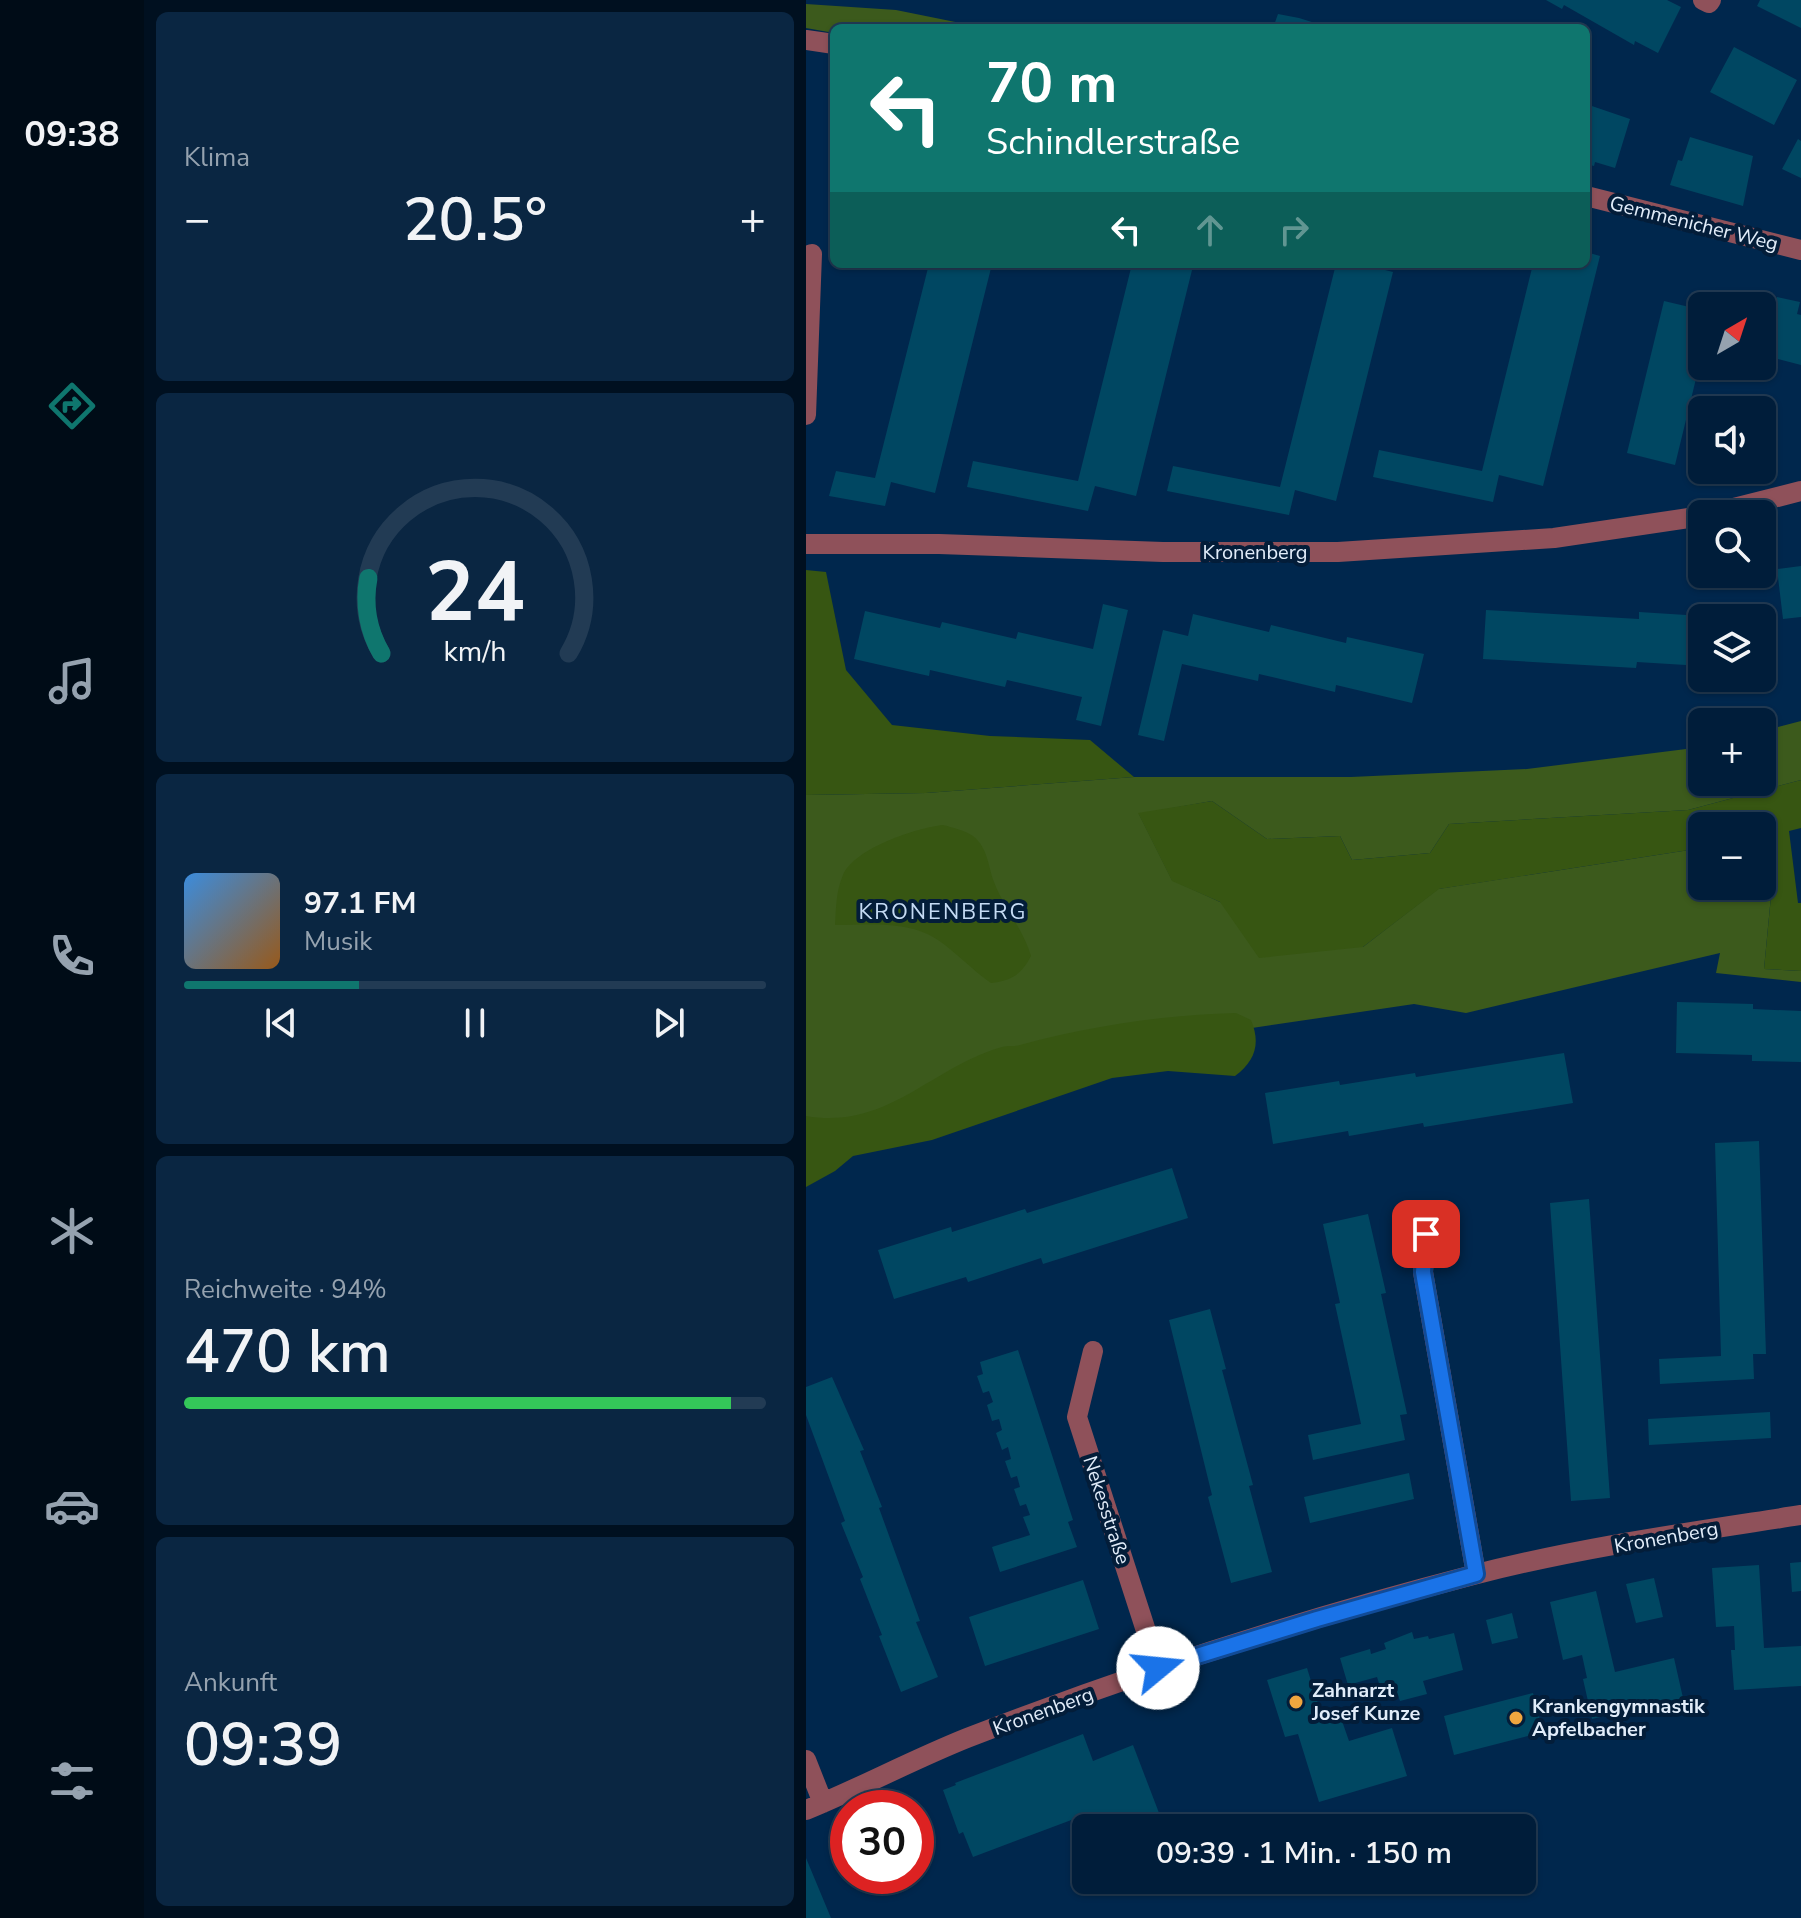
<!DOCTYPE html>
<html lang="de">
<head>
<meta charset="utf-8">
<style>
	:root { --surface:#001d3a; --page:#0a2642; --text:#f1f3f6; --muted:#95a2af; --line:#223b54; --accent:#0f766e }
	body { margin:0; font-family:"Nunito Sans",sans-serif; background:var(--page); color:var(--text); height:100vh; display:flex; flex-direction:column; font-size:30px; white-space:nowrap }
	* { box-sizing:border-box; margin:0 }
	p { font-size:26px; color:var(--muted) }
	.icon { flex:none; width:44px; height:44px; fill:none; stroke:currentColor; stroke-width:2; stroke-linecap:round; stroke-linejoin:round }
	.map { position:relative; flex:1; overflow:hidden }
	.side { display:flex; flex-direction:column; gap:12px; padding:12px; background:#001020; width:662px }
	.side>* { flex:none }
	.banner { position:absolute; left:24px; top:24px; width:760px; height:244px; border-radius:12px; box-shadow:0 2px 6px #0004,0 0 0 2px var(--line); background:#0f766e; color:#fff; overflow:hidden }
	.needle { width:52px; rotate:39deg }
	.fabs { position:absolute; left:882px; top:292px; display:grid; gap:16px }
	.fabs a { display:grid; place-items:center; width:88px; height:88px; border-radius:12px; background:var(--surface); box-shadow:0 2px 6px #0004,0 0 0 2px var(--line); font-size:40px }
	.speed { position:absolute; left:24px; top:1790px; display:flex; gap:16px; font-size:40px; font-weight:700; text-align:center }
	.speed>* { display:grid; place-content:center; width:104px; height:104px; border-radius:50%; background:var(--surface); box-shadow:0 2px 6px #0004,0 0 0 2px var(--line); line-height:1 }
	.speed .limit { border:12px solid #d22; background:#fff; color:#111 }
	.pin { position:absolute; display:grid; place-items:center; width:68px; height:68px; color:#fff; margin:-34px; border-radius:16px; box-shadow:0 4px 12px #0006 }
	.me { position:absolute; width:88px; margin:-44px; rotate:73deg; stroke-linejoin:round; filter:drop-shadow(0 0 6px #0008) }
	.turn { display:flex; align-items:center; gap:28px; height:168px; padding:0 24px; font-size:36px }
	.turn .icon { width:104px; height:104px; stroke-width:2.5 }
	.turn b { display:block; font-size:56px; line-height:68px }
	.lanes { display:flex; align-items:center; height:76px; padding:0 24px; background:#0003; justify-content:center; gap:40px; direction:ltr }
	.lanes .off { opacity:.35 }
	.big { font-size:60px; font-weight:600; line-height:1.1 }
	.side .widget { flex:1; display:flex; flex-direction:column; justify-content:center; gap:12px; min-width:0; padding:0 28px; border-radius:12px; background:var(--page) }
	.side .dial { align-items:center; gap:0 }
	.dial svg { height:208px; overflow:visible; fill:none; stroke:var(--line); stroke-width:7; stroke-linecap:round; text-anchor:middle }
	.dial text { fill:var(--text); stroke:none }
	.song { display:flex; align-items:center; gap:24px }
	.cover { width:96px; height:96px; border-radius:12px; background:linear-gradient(135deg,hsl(210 70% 55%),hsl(30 70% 35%)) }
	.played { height:8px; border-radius:4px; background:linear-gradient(90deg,var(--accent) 30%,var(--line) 30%) }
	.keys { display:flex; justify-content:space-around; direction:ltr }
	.heat { display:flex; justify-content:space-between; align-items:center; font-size:44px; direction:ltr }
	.charge { height:12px; border-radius:6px; background:linear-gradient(90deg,#34c759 94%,var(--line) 0) }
	.trip { position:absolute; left:266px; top:1814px; width:464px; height:80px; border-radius:12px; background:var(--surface); box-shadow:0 2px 6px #0004,0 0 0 2px var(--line); font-weight:600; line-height:80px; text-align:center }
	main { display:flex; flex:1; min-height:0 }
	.menu { display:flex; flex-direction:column; width:144px; justify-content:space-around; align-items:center; background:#000c17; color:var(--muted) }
	.menu .icon { width:56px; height:56px }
	.menu .on { color:var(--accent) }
	.menu b { font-size:36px; color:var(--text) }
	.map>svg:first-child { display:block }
</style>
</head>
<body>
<main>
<nav class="menu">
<b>09:38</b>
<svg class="icon on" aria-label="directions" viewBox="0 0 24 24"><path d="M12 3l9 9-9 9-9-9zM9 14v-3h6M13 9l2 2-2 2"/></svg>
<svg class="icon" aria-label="music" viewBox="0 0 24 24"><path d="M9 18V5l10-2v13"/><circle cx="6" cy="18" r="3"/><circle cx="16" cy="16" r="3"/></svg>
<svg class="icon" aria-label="phone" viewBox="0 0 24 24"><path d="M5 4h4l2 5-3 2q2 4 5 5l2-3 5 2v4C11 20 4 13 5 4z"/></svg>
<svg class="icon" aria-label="climate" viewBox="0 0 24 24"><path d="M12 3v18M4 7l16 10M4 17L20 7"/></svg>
<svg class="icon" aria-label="car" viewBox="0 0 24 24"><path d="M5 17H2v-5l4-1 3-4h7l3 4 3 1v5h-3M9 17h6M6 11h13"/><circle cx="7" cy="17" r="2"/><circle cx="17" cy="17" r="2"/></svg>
<svg class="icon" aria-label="filters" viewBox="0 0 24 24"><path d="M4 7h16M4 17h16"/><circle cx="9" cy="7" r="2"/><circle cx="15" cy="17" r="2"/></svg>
</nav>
<section class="side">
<div class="widget"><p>Klima</p>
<div class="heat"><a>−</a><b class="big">20.5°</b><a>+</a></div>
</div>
<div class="widget dial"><svg viewBox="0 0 100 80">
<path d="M14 69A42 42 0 1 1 86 69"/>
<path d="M14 69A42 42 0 0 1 9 40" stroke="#0f766e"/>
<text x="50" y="56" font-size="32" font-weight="700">24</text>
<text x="50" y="72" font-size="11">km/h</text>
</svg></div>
<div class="widget">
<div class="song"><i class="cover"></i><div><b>97.1 FM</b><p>Musik</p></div></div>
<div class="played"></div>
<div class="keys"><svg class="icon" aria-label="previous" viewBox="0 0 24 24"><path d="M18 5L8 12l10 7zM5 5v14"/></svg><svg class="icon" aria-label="pause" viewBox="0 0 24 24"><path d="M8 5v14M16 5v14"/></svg><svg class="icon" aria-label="next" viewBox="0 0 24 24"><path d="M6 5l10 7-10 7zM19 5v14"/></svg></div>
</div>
<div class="widget"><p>Reichweite · 94%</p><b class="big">470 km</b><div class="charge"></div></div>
<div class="widget"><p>Ankunft</p><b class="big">09:39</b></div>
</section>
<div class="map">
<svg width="995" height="1918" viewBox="0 0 995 1918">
	<rect width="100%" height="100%" fill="#00274d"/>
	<path fill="#3c5a1c" d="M0,4L90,10L179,28H28V33L0,28Z
		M995,721V780L882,810L643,824L624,853L546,860L534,836L461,839L406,801L333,814L366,880L414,902L557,947L632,889L896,848V886H956V836L971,833L958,969L995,971V982L910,973L914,953L660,1013L608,1004L399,1035L0,1163V795L120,793L328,777H545L721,769L896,747V782H956V731Z"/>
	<path fill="#375612" d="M0,570L20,572L40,670L86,725L184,736L284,740L328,777L120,793L0,795Z
		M995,780V828L983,831L992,903H995V971L958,969L971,834L956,836V826H896V848L633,889L557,947L453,958L414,902L366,881L332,813L406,801L461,839L534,836L546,860L624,853L643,824L882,810Z
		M137,825C148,828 158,830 167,836C182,848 182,866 188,882C198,908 217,929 225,956C215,975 206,980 185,983C166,970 151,953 132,940C103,920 62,925 29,925C30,908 30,891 37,875C49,848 110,828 137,825Z
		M430,1013L445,1020C455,1044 449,1061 429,1076L362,1071L306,1078L126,1140L47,1156L29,1171L0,1187V1116C82,1130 125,1067 196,1047C202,1045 208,1047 214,1045C284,1026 356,1015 430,1013Z"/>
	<path fill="#004762" d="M740,0H861L875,7L852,53L829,41L828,45L758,5L756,9Z
		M954,0H995V28L951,6Z
		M472,14L493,18L525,28H467Z
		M928,47L991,80L968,125L904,92Z
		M780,104L824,119L809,168L789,162L788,166L780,164Z
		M884,137L947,156L937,206L864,185L872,160L876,161Z
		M992,139L995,141V178L976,169Z
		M780,252L794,256L737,486L693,475L687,502L567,477L573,450L676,471L727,264H780Z
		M123,264H186L129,493L85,482L79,506L23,496L30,471L69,478Z
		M326,264L387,266L330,496L289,486L282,511L161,487L167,461L272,481Z
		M530,264H555L587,272L530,501L489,490L483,515L361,491L367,466L474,487Z
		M971,297L994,302L991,314L995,315V365L956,355V305L968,309Z
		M858,301L896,310V354L869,465L821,453Z
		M995,566V617L977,619L971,569Z
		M297,604L322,610L295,726L270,720L276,697L201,680L199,687L124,670L123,676L48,659L59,611L134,628L136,622L210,639L212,632L287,649Z
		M680,610L833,619V612L896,616V666L831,662L830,668L677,659Z
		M387,614L463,632L465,625L540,643L541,637L618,654L606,703L530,685L529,692L453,674L452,681L376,664L358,741L332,735L357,630L382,636Z
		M871,1002L947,1004V1009L995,1011V1062L946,1061V1055L870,1053Z
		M758,1053L767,1103L618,1127L617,1123L543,1136L542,1131L467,1144L459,1093L533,1081L534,1085L609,1073L610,1077Z
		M953,1141L960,1354H947L948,1379L854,1384L853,1359L915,1356L909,1143Z
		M366,1168L382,1218L237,1264L235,1258L162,1282L160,1277L88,1299L72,1250L145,1227L146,1232L219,1209L221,1213Z
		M783,1199L804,1498L765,1501L744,1203Z
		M562,1214L580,1293L575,1294L601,1414L594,1415L599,1440L507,1460L502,1435L555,1424L529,1304L534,1303L517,1224Z
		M404,1309L420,1369L416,1370L447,1485L443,1486L466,1572L425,1583L402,1497L406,1495L363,1320Z
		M212,1350L267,1520L262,1522L271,1547L194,1572L186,1547L224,1535L217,1517L224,1515L220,1504L214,1506L208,1489L214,1487L211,1476L205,1478L199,1461L205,1459L202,1447L196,1450L190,1433L196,1430L193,1419L186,1421L181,1405L187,1402L183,1391L177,1393L171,1376L177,1374L174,1362Z
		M26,1377L58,1450L54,1451L76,1507L73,1508L114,1621L110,1622L132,1677L95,1692L73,1636L76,1635L54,1579L57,1577L35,1523L39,1521L0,1415V1387Z
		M964,1412L965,1438L843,1445L842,1419Z
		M603,1473L608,1499L504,1523L498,1497Z
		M995,1562V1591L986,1592L984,1563Z
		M953,1565L958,1648L995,1646V1686L928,1690L925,1650H929L928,1626L910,1627L906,1568Z
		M848,1578L857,1617L830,1623L820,1584Z
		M277,1580L293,1629L179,1666L163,1617Z
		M790,1591L809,1672L868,1658L877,1698L786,1719L777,1679L781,1678L776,1655L757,1660L744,1602Z
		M706,1613L712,1638L686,1644L680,1620Z
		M606,1632L608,1639L622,1636L623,1639L648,1633L657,1670L617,1681L621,1694L594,1701L592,1695L578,1699L571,1677L542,1685L534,1658L564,1649L565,1654L580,1649L578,1643Z
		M501,1668L518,1723L535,1718L543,1741L586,1728L601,1776L513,1802L492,1734L479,1737L461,1680Z
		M727,1693L737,1732L648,1755L638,1716Z
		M277,1734L287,1761L327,1745L358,1826L280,1828V1849L268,1819L167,1857L157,1832L153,1834L137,1790L150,1785L149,1783Z
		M0,1858L25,1918H0Z"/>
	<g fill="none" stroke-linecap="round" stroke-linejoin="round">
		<path stroke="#8f515a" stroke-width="20" d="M897,0L903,3L905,0
			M0,40L28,44
			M780,196L995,250
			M0,256L6,254L0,415
			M904,514L995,491
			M0,544H133L357,552H532L748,538L896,516
			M620,1234L617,1272L670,1574
			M287,1351L271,1417L352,1668
			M0,1760L17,1803
			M0,1810C54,1788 106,1760 161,1738C326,1674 496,1619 667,1575C775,1547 886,1532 995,1515"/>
	</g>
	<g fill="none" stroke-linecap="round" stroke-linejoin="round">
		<g stroke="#114b97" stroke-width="20">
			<path id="route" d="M352,1668L511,1619L670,1574L617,1272L620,1234"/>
		</g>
		<use href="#route" stroke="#1a73e8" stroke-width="14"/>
	</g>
	<g fill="#f0a63f" stroke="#031d39" stroke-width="3">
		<circle cx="490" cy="1702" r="8"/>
		<circle cx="710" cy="1718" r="8"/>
	</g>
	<g text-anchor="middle" stroke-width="8" stroke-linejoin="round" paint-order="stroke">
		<g font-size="20" fill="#e1ecf9" stroke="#031d39">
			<text transform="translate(888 223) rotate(14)" y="7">Gemmenicher Weg</text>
			<text x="449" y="559">Kronenberg</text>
			<text transform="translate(301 1510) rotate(72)" y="7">Nekesstraße</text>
			<text transform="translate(860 1537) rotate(-10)" y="7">Kronenberg</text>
			<text transform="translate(237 1711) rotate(-20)" y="7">Kronenberg</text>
		</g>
		<g font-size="20" font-weight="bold" fill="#e1ecf9" stroke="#031d39" text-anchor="start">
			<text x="506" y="1697">Zahnarzt<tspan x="506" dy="23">Josef Kunze</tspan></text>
			<text x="726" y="1713">Krankengymnastik<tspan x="726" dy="23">Apfelbacher</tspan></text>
		</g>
		<g font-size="22" letter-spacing="2" fill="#c5dbf4" stroke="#031d39">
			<text x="137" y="919">KRONENBERG</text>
		</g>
	</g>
</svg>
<div class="fabs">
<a><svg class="needle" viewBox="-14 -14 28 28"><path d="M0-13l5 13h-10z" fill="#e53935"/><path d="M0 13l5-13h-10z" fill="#95a2af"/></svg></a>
<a><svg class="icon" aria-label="sound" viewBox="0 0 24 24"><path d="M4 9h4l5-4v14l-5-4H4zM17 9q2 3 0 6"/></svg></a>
<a><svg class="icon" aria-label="search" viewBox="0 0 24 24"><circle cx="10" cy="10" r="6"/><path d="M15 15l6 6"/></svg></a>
<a><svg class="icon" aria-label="layers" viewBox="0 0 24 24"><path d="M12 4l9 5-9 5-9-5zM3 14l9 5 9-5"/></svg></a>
<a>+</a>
<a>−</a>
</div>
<div class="speed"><div class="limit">30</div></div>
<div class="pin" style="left:620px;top:1234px;background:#d93025"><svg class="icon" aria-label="arrive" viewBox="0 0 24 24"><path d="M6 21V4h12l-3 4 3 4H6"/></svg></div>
<svg class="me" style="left:352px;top:1668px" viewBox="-20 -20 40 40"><circle r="19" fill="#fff"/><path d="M0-13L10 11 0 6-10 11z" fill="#1a73e8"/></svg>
<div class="trip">09:39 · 1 Min. · 150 m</div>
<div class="banner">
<div class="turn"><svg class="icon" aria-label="left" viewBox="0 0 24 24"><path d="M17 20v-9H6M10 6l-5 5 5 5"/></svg><div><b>70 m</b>Schindlerstraße</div></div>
<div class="lanes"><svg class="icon" aria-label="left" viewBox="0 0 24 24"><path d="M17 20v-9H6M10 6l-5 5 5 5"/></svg><svg class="icon off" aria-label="ahead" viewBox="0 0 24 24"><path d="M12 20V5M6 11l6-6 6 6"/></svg><svg class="icon off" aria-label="right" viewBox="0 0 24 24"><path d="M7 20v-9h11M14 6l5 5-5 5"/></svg></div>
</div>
</div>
</main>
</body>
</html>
